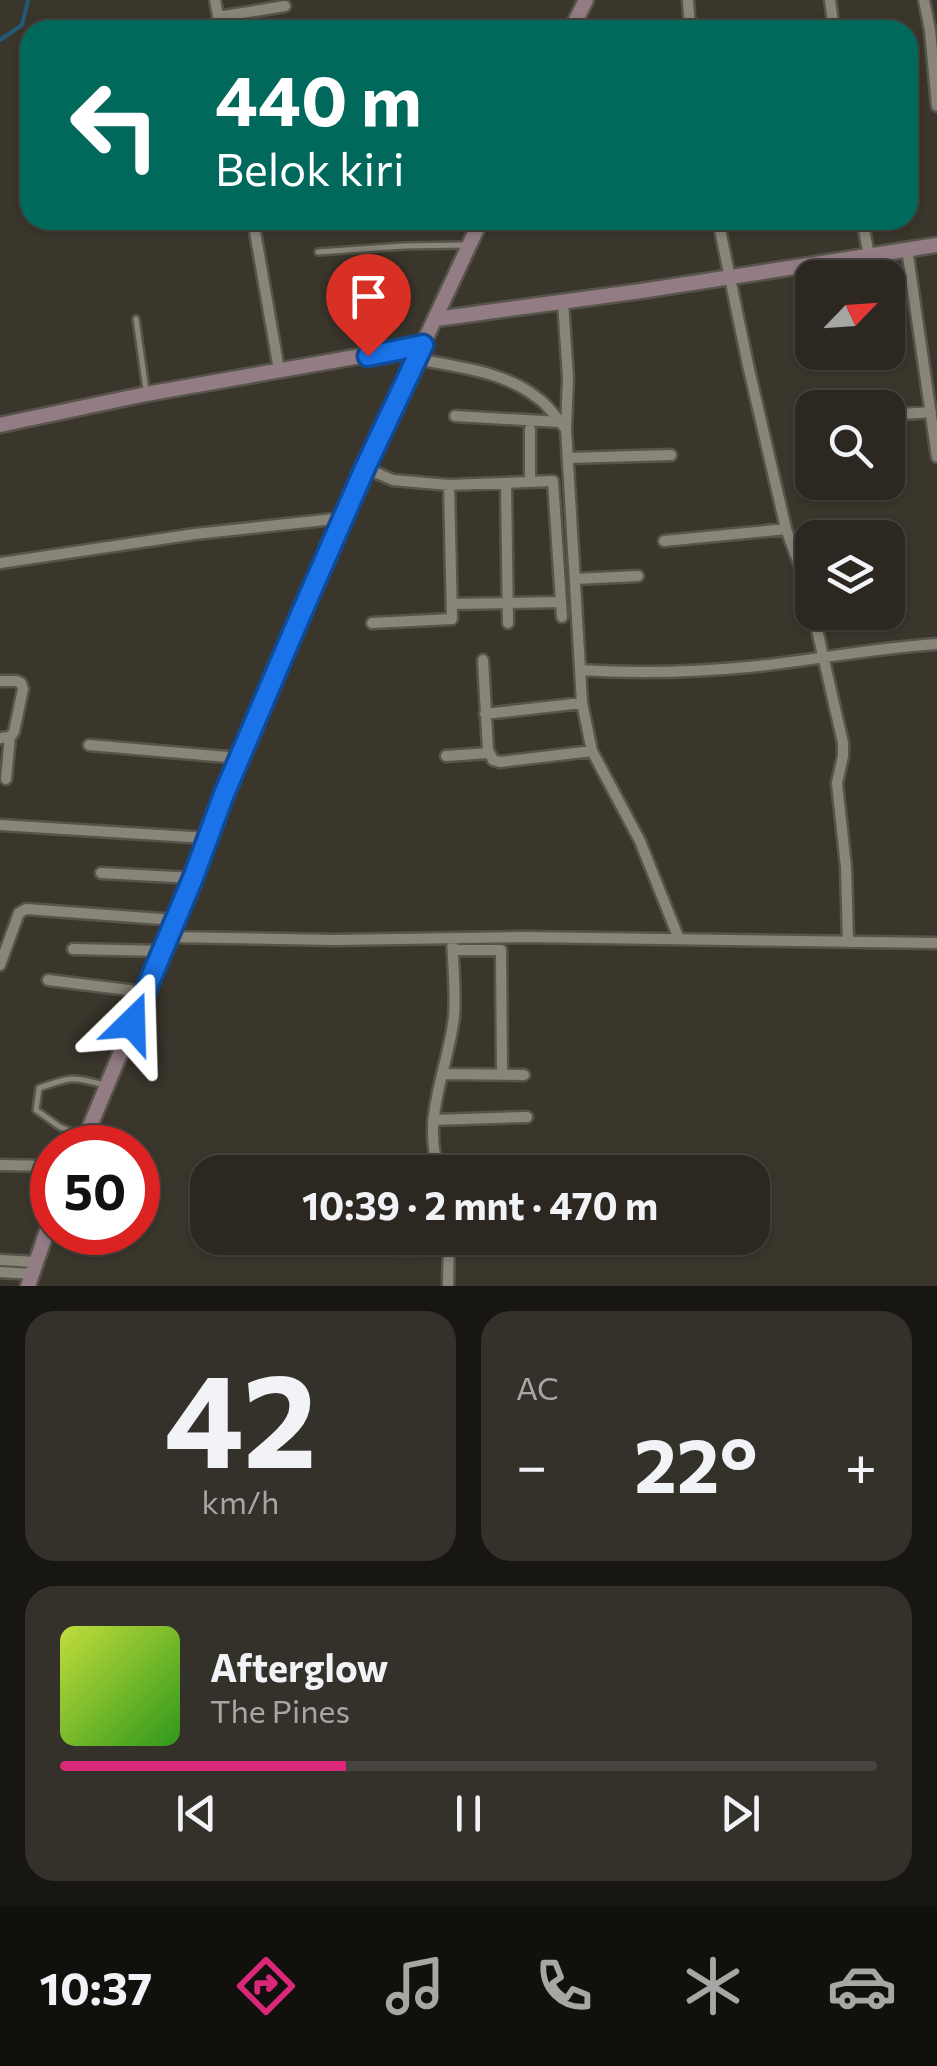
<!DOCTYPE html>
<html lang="id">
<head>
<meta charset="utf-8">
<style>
	:root { --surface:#2c2821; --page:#34302a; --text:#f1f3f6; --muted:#a6a6a5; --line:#48443f; --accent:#db2777 }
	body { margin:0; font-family:Commissioner,sans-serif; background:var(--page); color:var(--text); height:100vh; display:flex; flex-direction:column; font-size:38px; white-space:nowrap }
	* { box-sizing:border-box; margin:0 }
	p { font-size:32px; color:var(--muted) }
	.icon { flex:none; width:55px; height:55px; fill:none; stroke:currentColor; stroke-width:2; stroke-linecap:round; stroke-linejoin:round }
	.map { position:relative; height:1286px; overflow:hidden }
	.panel { display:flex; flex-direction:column; gap:25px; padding:25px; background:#181612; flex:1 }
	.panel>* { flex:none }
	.banner { position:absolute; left:20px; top:20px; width:898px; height:210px; border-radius:30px; box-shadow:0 2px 8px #0004,0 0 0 2px var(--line); background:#00695c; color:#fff; overflow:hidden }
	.needle { width:65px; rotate:65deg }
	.buttons { position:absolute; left:795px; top:260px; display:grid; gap:20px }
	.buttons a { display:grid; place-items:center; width:110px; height:110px; border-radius:20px; background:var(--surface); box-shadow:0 2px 8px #0004,0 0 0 2px var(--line); font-size:50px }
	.speed { position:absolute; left:30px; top:1125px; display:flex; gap:20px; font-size:50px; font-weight:700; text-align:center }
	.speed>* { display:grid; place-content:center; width:130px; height:130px; border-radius:50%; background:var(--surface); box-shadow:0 2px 8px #0004,0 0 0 2px var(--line); line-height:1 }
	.speed .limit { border:15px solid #d22; background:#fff; color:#111 }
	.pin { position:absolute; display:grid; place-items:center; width:85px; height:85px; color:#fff; margin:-102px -42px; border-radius:50% 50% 50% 0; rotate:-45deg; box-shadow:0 0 10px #0007 }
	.pin .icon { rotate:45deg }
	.me { position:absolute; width:110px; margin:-55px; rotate:22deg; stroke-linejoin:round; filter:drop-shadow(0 0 8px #0008) }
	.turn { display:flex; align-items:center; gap:35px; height:210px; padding:0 30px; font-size:45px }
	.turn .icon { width:130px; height:130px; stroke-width:2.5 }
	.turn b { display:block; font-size:70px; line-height:85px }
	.big { font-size:75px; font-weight:700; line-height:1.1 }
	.panel .widget { flex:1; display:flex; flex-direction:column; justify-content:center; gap:15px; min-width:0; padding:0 35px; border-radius:30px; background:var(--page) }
	.panel .dial { align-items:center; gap:0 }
	.dial b { font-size:130px; line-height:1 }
	.song { display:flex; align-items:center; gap:30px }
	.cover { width:120px; height:120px; border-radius:15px; background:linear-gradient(135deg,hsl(70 70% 55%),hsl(110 70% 35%)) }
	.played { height:10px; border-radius:5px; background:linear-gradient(90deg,var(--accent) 35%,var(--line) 35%) }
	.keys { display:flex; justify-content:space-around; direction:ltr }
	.heat { display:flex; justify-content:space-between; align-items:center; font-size:55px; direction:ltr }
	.panel .tiles { flex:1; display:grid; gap:25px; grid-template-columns:1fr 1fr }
	.widget:last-child { grid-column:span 2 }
	.trip { position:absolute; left:190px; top:1155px; width:580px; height:100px; border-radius:30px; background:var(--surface); box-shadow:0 2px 8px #0004,0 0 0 2px var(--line); font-weight:700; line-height:100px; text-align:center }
	.tabs { display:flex; height:160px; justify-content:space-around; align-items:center; background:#12100d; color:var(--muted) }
	.tabs .icon { width:70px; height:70px }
	.tabs .on { color:var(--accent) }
	.tabs b { font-size:45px; color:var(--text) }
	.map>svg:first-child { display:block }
</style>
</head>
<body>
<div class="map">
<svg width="937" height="1286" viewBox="0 0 937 1286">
	<rect width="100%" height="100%" fill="#3a362c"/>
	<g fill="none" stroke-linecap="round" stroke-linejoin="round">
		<path stroke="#215a72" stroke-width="4" d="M0,40L22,25L28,0"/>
		<g stroke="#57544b" stroke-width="10">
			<path id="lane" d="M318,252L404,246L465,245
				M136,319L146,390
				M83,1136L60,1127L36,1110L39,1088C70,1077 73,1076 104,1085"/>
		</g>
		<g stroke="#57544b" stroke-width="15">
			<path id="street" d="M215,0L221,30
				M688,0L690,30
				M830,0L834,30
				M924,0L930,30L937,106
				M218,17L285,6
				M253,220L279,370
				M718,220L748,365L786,529L806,583L812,609
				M862,220L869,255
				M84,223L111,220
				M907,249L937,457
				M563,301L568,378L566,429L582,703L592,751L640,841L679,939
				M416,359C457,367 505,371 539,399C550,407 557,419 566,429
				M888,415L931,412
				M455,416L560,422
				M530,429V482
				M568,458L671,455
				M365,468L393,480L449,485L553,481L562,617
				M506,484L508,623
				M664,541L786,529
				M0,563L195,534L343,518
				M575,579L638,576
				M453,604L561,602
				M813,612L843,743V756L837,783L846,867L848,942
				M372,623L452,619L449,485
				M483,660L488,750L493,760L500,762L592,751
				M580,670C640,674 699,672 759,666C819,659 877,648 937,644
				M0,681H16L21,683L23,689L14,732L10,737L0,738
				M485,714L582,703
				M89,745L239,758
				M446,756L489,753
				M6,779L10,737
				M0,825L207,838
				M101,873L193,878
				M168,937L334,940L525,937L937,943
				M73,949L162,951
				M453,950H501L502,1075
				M0,965L19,913L26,909L175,920
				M48,980L145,992
				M443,1074L524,1075
				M433,1120L527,1117
				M0,1165L52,1166
				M438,1165L529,1161
				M408,1169H439
				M440,1172C420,1122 448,1069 454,1017C456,992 453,964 452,938
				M398,1250L538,1248
				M0,1260L36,1262
				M0,1272L32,1274
				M448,1286L449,1238"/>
		</g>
		<g stroke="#57544b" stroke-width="19">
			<path id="secondary" d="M571,30L586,0
				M436,319L641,291L937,245
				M0,425L146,394L423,345
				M81,1148L193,878L224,794L298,621L365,468L481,220
				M28,1286L52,1216"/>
		</g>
		<use href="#lane" stroke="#898579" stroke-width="5"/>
		<use href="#street" stroke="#898579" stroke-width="10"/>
		<use href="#secondary" stroke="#937c84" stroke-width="14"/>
	</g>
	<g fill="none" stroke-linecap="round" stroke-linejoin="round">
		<g stroke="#114b97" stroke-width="25">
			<path id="route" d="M132,1023L193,878L224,794L298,621L365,468L423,345L368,356"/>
		</g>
		<use href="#route" stroke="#1a73e8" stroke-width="18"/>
	</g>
</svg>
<div class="buttons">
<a><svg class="needle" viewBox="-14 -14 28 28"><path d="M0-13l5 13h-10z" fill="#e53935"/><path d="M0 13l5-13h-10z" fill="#a6a6a5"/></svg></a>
<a><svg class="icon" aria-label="search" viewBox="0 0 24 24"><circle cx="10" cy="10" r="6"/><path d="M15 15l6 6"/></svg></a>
<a><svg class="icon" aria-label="layers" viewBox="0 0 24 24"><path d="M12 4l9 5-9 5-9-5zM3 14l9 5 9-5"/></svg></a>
</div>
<div class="speed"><div class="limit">50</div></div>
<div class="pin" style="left:368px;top:356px;background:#d93025"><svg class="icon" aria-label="arrive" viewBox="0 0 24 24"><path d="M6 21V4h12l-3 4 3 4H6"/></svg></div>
<svg class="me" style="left:132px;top:1023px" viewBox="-20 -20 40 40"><path d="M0-17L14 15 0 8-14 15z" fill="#1a73e8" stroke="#fff" stroke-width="4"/></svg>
<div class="trip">10:39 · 2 mnt · 470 m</div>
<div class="banner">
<div class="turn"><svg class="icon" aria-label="left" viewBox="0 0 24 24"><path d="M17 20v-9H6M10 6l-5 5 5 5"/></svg><div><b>440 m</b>Belok kiri</div></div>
</div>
</div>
<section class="panel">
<div class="tiles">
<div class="widget dial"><b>42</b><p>km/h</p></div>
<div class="widget"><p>AC</p>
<div class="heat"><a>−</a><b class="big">22°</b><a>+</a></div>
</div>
<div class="widget">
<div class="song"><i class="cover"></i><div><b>Afterglow</b><p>The Pines</p></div></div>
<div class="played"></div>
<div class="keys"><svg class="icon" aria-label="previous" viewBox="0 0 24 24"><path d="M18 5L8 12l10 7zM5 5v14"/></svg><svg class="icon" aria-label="pause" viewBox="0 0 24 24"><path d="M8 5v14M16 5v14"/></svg><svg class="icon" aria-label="next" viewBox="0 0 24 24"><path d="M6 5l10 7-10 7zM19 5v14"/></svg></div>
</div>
</div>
</section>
<nav class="tabs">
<b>10:37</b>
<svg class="icon on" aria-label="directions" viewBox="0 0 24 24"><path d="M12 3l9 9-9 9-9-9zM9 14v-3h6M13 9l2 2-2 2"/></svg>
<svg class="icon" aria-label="music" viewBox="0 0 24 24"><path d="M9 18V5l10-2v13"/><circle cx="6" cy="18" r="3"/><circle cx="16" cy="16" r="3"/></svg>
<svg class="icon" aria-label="phone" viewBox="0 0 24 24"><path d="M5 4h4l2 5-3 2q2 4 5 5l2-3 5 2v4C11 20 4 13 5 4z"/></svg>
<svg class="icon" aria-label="climate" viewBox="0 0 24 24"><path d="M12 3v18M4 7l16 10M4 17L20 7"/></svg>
<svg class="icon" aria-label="car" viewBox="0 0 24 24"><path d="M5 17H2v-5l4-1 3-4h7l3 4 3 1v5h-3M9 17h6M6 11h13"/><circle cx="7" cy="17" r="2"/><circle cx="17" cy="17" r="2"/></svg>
</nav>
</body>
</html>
